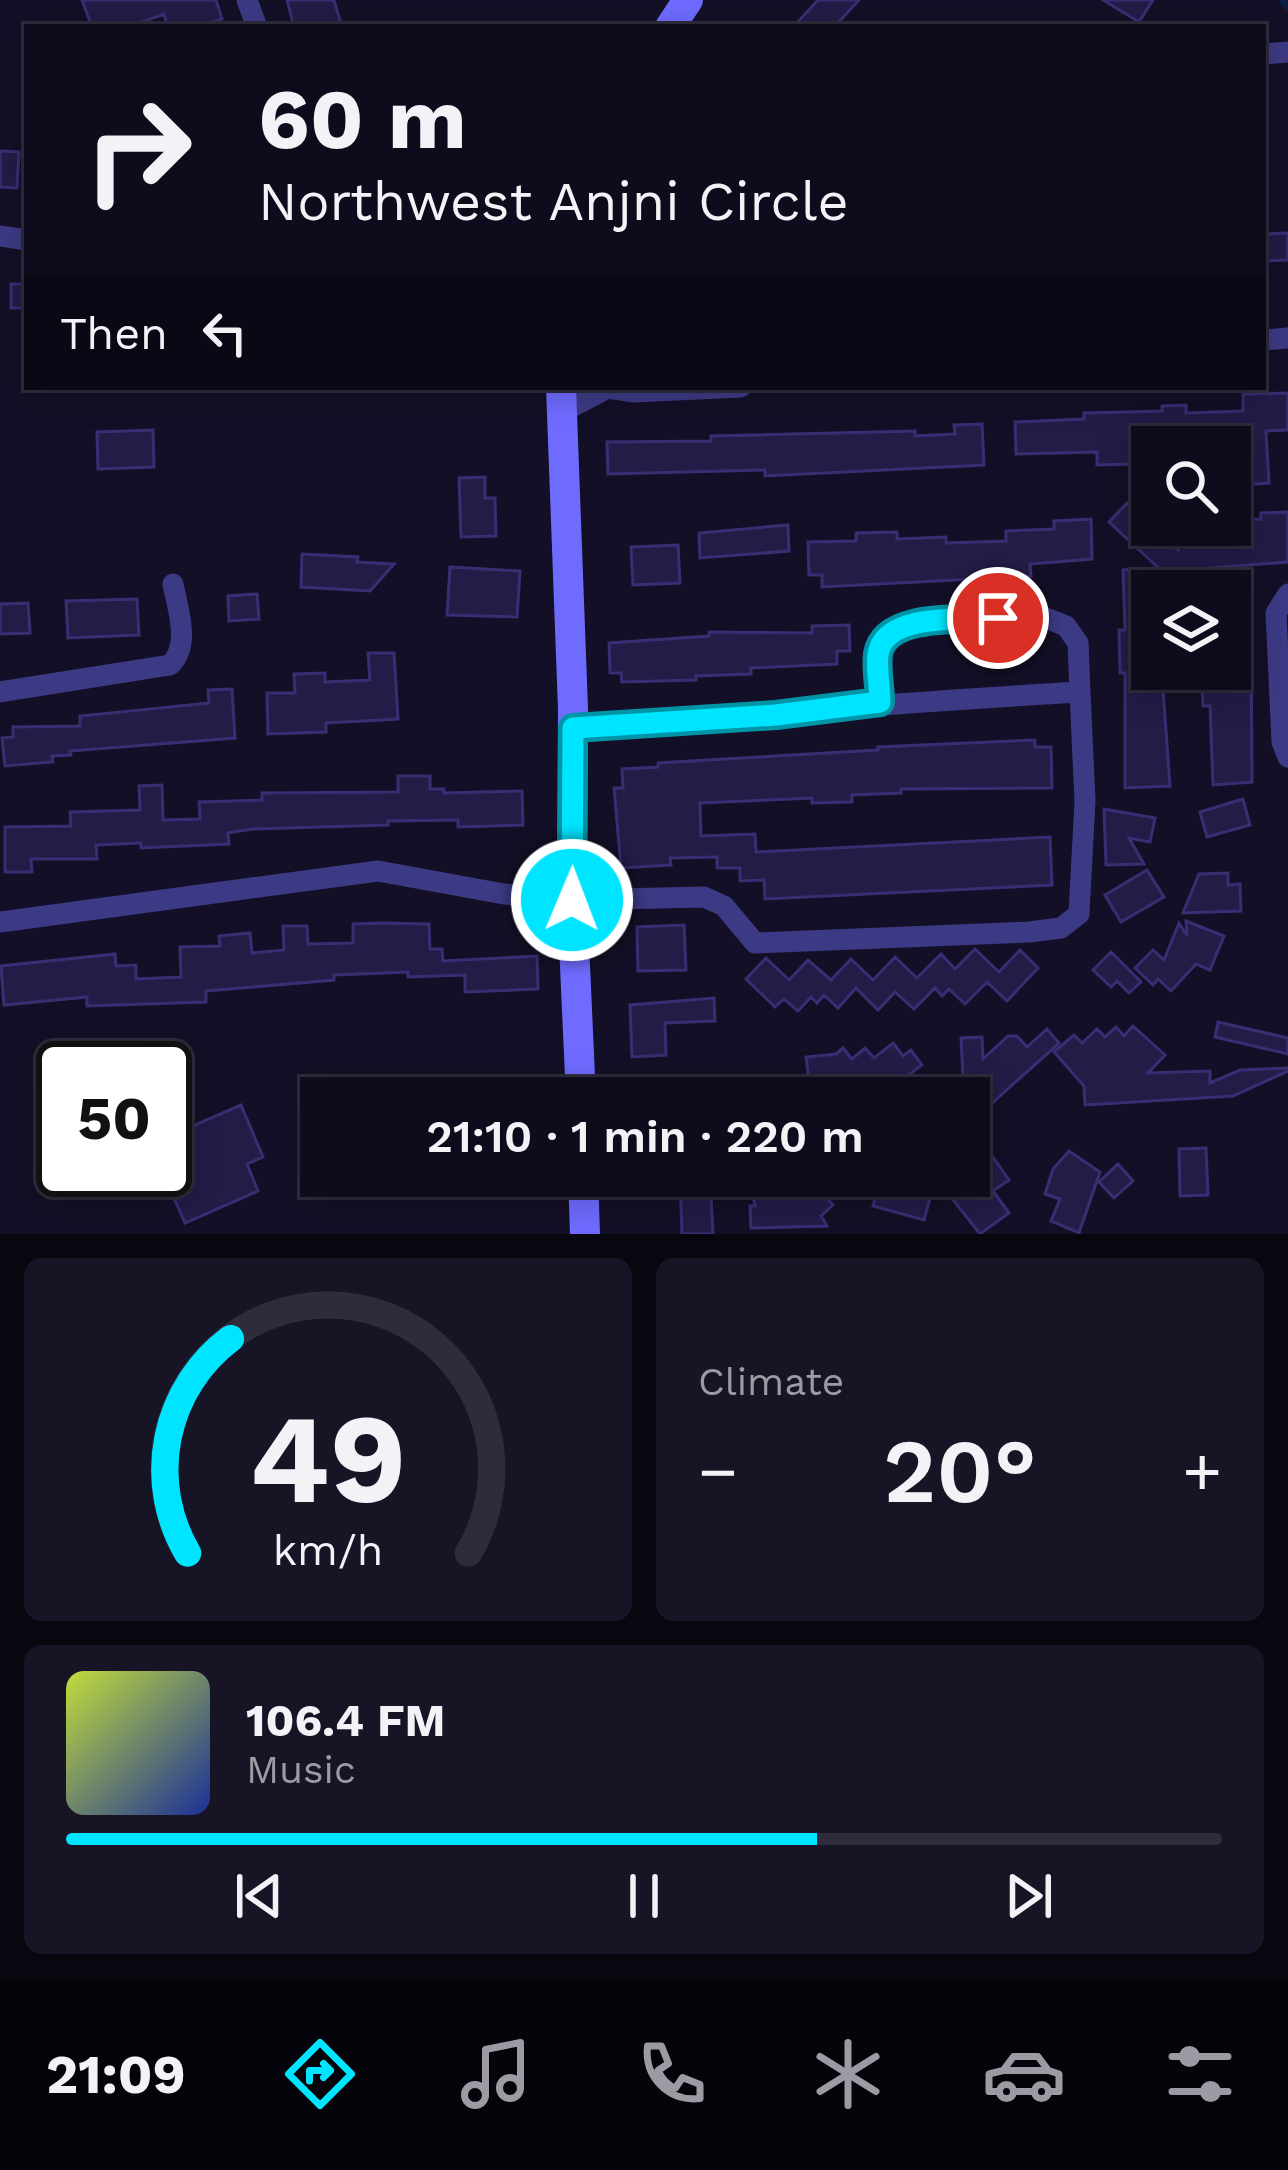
<!DOCTYPE html>
<html lang="en">
<head>
<meta charset="utf-8">
<style>
	:root { --surface:#0e0b1c; --page:#171425; --text:#f1f3f6; --muted:#9b9ba3; --line:#2e2b3b; --accent:#00e5ff }
	body { margin:0; font-family:"Work Sans",sans-serif; background:var(--page); color:var(--text); height:100vh; display:flex; flex-direction:column; font-size:45px; white-space:nowrap }
	* { box-sizing:border-box; margin:0 }
	p { font-size:39px; color:var(--muted) }
	.icon { flex:none; width:66px; height:66px; fill:none; stroke:currentColor; stroke-width:2; stroke-linecap:round; stroke-linejoin:round }
	.map { position:relative; height:1234px; overflow:hidden }
	.details { display:flex; flex-direction:column; gap:24px; padding:24px; background:#08060f; flex:1 }
	.details>* { flex:none }
	.guide { position:absolute; left:24px; top:24px; width:1242px; height:366px; border-radius:0px; box-shadow:0 6px 30px #0003,0 0 0 3px var(--line); background:#0e0b1c; color:var(--text); overflow:hidden }
	.buttons { position:absolute; left:1131px; top:426px; display:grid; gap:24px }
	.buttons a { display:grid; place-items:center; width:120px; height:120px; border-radius:0px; background:var(--surface); box-shadow:0 6px 30px #0003,0 0 0 3px var(--line); font-size:60px }
	.speed { position:absolute; left:36px; top:1041px; display:flex; gap:24px; font-size:60px; font-weight:700; text-align:center }
	.speed>* { display:grid; place-content:center; width:156px; height:156px; border-radius:50%; background:var(--surface); box-shadow:0 6px 30px #0003,0 0 0 3px var(--line); line-height:1 }
	.speed .limit { border:6px solid #111; border-radius:18px; background:#fff; color:#111 }
	.pin { position:absolute; display:grid; place-items:center; width:102px; height:102px; color:#fff; margin:-51px; border:6px solid #fff; border-radius:50%; box-shadow:0 3px 12px #0007 }
	.me { position:absolute; width:132px; margin:-66px; rotate:1deg; stroke-linejoin:round; filter:drop-shadow(0 0 9px #0008) }
	.turn { display:flex; align-items:center; gap:42px; height:252px; padding:0 36px; font-size:54px }
	.turn .icon { width:156px; height:156px; stroke-width:2.5 }
	.turn b { display:block; font-size:84px; line-height:102px }
	.then { display:flex; align-items:center; height:114px; padding:0 36px; background:#0003; gap:24px; font-size:45px }
	.big { font-size:90px; font-weight:600; line-height:1.1 }
	.details .tile { flex:1; display:flex; flex-direction:column; justify-content:center; gap:18px; min-width:0; padding:0 42px; border-radius:18px; background:var(--page) }
	.details .dial { align-items:center; gap:0 }
	.dial svg { height:312px; overflow:visible; fill:none; stroke:var(--line); stroke-width:7; stroke-linecap:round; text-anchor:middle }
	.dial text { fill:var(--text); stroke:none }
	.song { display:flex; align-items:center; gap:36px }
	.cover { width:144px; height:144px; border-radius:18px; background:linear-gradient(135deg,hsl(70 70% 55%),hsl(230 70% 35%)) }
	.played { height:12px; border-radius:6px; background:linear-gradient(90deg,var(--accent) 65%,var(--line) 65%) }
	.keys { display:flex; justify-content:space-around; direction:ltr }
	.heat { display:flex; justify-content:space-between; align-items:center; font-size:66px; direction:ltr }
	.details .tiles { flex:1; display:grid; gap:24px; grid-template-columns:1fr 1fr }
	.tile:last-child { grid-column:span 2 }
	.trip { position:absolute; left:300px; top:1077px; width:690px; height:120px; border-radius:0px; background:var(--surface); box-shadow:0 6px 30px #0003,0 0 0 3px var(--line); font-weight:600; line-height:120px; text-align:center }
	.tab-bar { display:flex; height:192px; justify-content:space-around; align-items:center; background:#06040b; color:var(--muted) }
	.tab-bar .icon { width:84px; height:84px }
	.tab-bar .active { color:var(--accent) }
	.tab-bar b { font-size:54px; color:var(--text) }
	.map>svg:first-child { display:block }
</style>
</head>
<body>
<div class="map">
<svg width="1288" height="1234" viewBox="0 0 1288 1234">
	<rect width="100%" height="100%" fill="#130f26"/>
	<g fill="none" stroke-linecap="round" stroke-linejoin="round">
		<path stroke="#0a1f44" stroke-width="6" d="M1282,0L1288,7"/>
	</g>
	<path fill="#241b47" stroke="#3b2d73" stroke-width="3" d="M82,0H216L222,19L196,27H168L164,14L129,27H92Z
		M287,0H334L342,27H294Z
		M818,0H859L834,27H793Z
		M1103,0H1153L1139,22Z
		M0,151L19,152L17,188L0,187Z
		M1288,233V260L1263,261V234Z
		M11,284H27V308H11Z
		M1288,393V430L1266,431L1269,483L1242,485L1240,445L1131,450L1132,464L1097,465V452L1016,454L1015,422L1084,419V413L1162,411V406L1186,405V413L1243,411V394Z
		M982,424L984,465L765,476V470L608,474L607,442L711,441V436L915,431V436L955,434L954,425Z
		M153,430L154,467L98,469L97,432Z
		M485,477V498H495L496,536L461,537L459,478Z
		M1127,503L1178,550L1177,525H1230V520L1261,519V513L1288,512V562L1197,569L1203,574H1165L1109,522Z
		M1091,519L1092,559L1030,564L1031,576L822,587V575H809L808,542L856,541V533L897,532V539L946,537V543L1006,541V531L1054,529V521Z
		M788,525L789,551L700,558L699,533Z
		M678,545L680,583L633,585L631,547Z
		M302,554L358,557L357,562L394,564L370,591L301,587Z
		M450,567L520,571L517,617L447,615Z
		M1158,568L1159,591H1152V669H1159L1163,689L1170,786L1125,788V673H1120L1119,630H1125L1123,570Z
		M257,594L259,619L229,621L228,596Z
		M137,599L139,635L68,638L66,601Z
		M28,603L30,633L0,634V604Z
		M849,625L850,651H837V664L751,668V674L696,676V680L622,682L621,673H610L609,643L709,636V632L812,633V626Z
		M1251,627L1252,782L1213,785L1210,706H1203L1201,669H1230V628Z
		M368,653H394L398,719L326,723V732L268,734L267,693H295L294,674L325,673V682L370,680Z
		M232,689L235,738L70,751L71,755L52,756L53,762L5,766L2,738L13,737V727L80,726V716L209,703L208,690Z
		M1035,740V747H1051L1052,788L901,789V793L852,795V802L812,803V798L700,803L701,836L755,834L756,852L1050,837L1052,885L765,899L764,880L740,881V868H717V857L670,858L671,865L621,868L614,788H623L622,769L658,767V763L878,750V747Z
		M398,776H430V789H444V793L522,791L523,825L458,827V820L388,821V825L252,829L228,833L229,844L141,848V843L96,845L97,859H31L32,872H5V827L71,826L70,812L140,810L139,786L162,785L163,820L200,819L199,802L262,800V793L398,792Z
		M1243,799L1250,825L1207,837L1200,812Z
		M1104,809L1155,818L1150,842L1129,838L1144,864L1106,865Z
		M1147,870L1164,897L1121,922L1105,895Z
		M1228,873V885L1240,884L1241,911L1183,913L1199,874Z
		M1186,921L1224,936L1210,970L1196,964L1171,991L1158,979L1153,985L1135,968L1153,950L1164,960L1179,923L1187,936Z
		M382,923L429,924L430,949H442L443,961L537,956L538,989L465,992V975L408,977V972L334,975V980L206,991V1002L87,1006V997L4,1005L1,966L115,954L116,966L136,965V979L181,977L180,947L220,946L219,936L250,933L252,953L284,950L283,926H307L308,944L353,943V924Z
		M684,925L686,970L638,971L637,927Z
		M975,949L999,972L1020,950L1038,968L1007,1001L987,982L965,1004L949,989L942,996L935,988L914,1009L895,992L878,1010L856,988L838,1008L824,995L817,1003L811,997L798,1011L784,999L775,1007L746,979L766,958L789,980L808,960L831,980L851,959L873,980L895,957L917,978L941,954L955,969Z
		M1111,952L1141,982L1129,993L1117,981L1111,987L1093,970Z
		M714,998L715,1021L665,1023L666,1055L632,1057L630,1005Z
		M1218,1022L1288,1038V1054L1215,1037Z
		M1133,1026L1165,1055L1148,1073L1210,1071V1083L1240,1070L1288,1068V1071L1233,1096L1085,1105L1084,1086L1054,1052L1074,1035L1082,1043L1097,1029L1105,1037L1116,1027L1124,1036Z
		M1047,1029L1059,1043L990,1105L969,1106V1098H964L961,1038L982,1037L983,1059L1008,1036H1017L1027,1047Z
		M893,1043L903,1056L911,1050L922,1065L891,1088L895,1098H811L806,1057L836,1054L843,1048L852,1059L865,1048L874,1058Z
		M241,1105L263,1157L247,1164L258,1191L185,1223L169,1187L153,1194L142,1170H165V1138Z
		M986,1147L1009,1180L993,1191L1009,1213L980,1234L951,1197L930,1198L924,1220L873,1206L881,1176H969V1159Z
		M1206,1148L1208,1195L1180,1196L1179,1149Z
		M1069,1151L1100,1172L1079,1233L1051,1221L1060,1199L1045,1194L1053,1169Z
		M1118,1164L1133,1181L1114,1198L1099,1182Z
		M749,1176H806L833,1205L821,1216L827,1226L751,1228L750,1206H755Z
		M710,1179L713,1234H682L680,1180Z"/>
	<g fill="none" stroke-linecap="round" stroke-linejoin="round">
		<path stroke="#3d3a85" stroke-width="21" d="M247,0L257,27
			M1263,54L1288,52
			M0,236L27,240
			M1263,340L1288,338
			M562,412L608,388L634,392L741,387
			M1288,594L1276,613L1282,742L1288,757
			M0,692L170,665C191,645 178,610 173,584
			M573,727C742,717 911,701 1080,692
			M0,922L378,871L504,894L572,900L704,897L724,906L755,943L1029,932L1061,928L1079,914L1085,801L1080,692L1078,643L1066,626L1041,616L903,625L883,641L878,655L881,702"/>
		<path stroke="#6f6bff" stroke-width="30" d="M670,27L688,0
			M561,387L573,709L572,900L581,1098
			M583,1176L585,1234"/>
	</g>
	<g fill="none" stroke-linecap="round" stroke-linejoin="round">
		<g stroke="#0095a6" stroke-width="30">
			<path id="route" d="M572,900L573,728L776,715L880,702C880,687 876,669 878,654C885,612 965,620 998,618"/>
		</g>
		<use href="#route" stroke="#00e5ff" stroke-width="21"/>
	</g>
</svg>
<div class="buttons">
<a><svg class="icon" aria-label="search" viewBox="0 0 24 24"><circle cx="10" cy="10" r="6"/><path d="M15 15l6 6"/></svg></a>
<a><svg class="icon" aria-label="layers" viewBox="0 0 24 24"><path d="M12 4l9 5-9 5-9-5zM3 14l9 5 9-5"/></svg></a>
</div>
<div class="speed"><div class="limit">50</div></div>
<div class="pin" style="left:998px;top:618px;background:#d93025"><svg class="icon" aria-label="arrive" viewBox="0 0 24 24"><path d="M6 21V4h12l-3 4 3 4H6"/></svg></div>
<svg class="me" style="left:572px;top:900px" viewBox="-20 -20 40 40"><circle r="17" fill="#00e5ff" stroke="#fff" stroke-width="3"/><path d="M0-11L8 9 0 5-8 9z" fill="#fff"/></svg>
<div class="trip">21:10 · 1 min · 220 m</div>
<div class="guide">
<div class="turn"><svg class="icon" aria-label="right" viewBox="0 0 24 24"><path d="M7 20v-9h11M14 6l5 5-5 5"/></svg><div><b>60 m</b>Northwest Anjni Circle</div></div>
<div class="then">Then<svg class="icon" aria-label="left" viewBox="0 0 24 24"><path d="M17 20v-9H6M10 6l-5 5 5 5"/></svg></div>
</div>
</div>
<section class="details">
<div class="tiles">
<div class="tile dial"><svg viewBox="0 0 100 80">
<path d="M14 69A42 42 0 1 1 86 69"/>
<path d="M14 69A42 42 0 0 1 25 14" stroke="#00e5ff"/>
<text x="50" y="56" font-size="32" font-weight="700">49</text>
<text x="50" y="72" font-size="11">km/h</text>
</svg></div>
<div class="tile"><p>Climate</p>
<div class="heat"><a>−</a><b class="big">20°</b><a>+</a></div>
</div>
<div class="tile">
<div class="song"><i class="cover"></i><div><b>106.4 FM</b><p>Music</p></div></div>
<div class="played"></div>
<div class="keys"><svg class="icon" aria-label="previous" viewBox="0 0 24 24"><path d="M18 5L8 12l10 7zM5 5v14"/></svg><svg class="icon" aria-label="pause" viewBox="0 0 24 24"><path d="M8 5v14M16 5v14"/></svg><svg class="icon" aria-label="next" viewBox="0 0 24 24"><path d="M6 5l10 7-10 7zM19 5v14"/></svg></div>
</div>
</div>
</section>
<nav class="tab-bar">
<b>21:09</b>
<svg class="icon active" aria-label="directions" viewBox="0 0 24 24"><path d="M12 3l9 9-9 9-9-9zM9 14v-3h6M13 9l2 2-2 2"/></svg>
<svg class="icon" aria-label="music" viewBox="0 0 24 24"><path d="M9 18V5l10-2v13"/><circle cx="6" cy="18" r="3"/><circle cx="16" cy="16" r="3"/></svg>
<svg class="icon" aria-label="phone" viewBox="0 0 24 24"><path d="M5 4h4l2 5-3 2q2 4 5 5l2-3 5 2v4C11 20 4 13 5 4z"/></svg>
<svg class="icon" aria-label="climate" viewBox="0 0 24 24"><path d="M12 3v18M4 7l16 10M4 17L20 7"/></svg>
<svg class="icon" aria-label="car" viewBox="0 0 24 24"><path d="M5 17H2v-5l4-1 3-4h7l3 4 3 1v5h-3M9 17h6M6 11h13"/><circle cx="7" cy="17" r="2"/><circle cx="17" cy="17" r="2"/></svg>
<svg class="icon" aria-label="filters" viewBox="0 0 24 24"><path d="M4 7h16M4 17h16"/><circle cx="9" cy="7" r="2"/><circle cx="15" cy="17" r="2"/></svg>
</nav>
</body>
</html>
